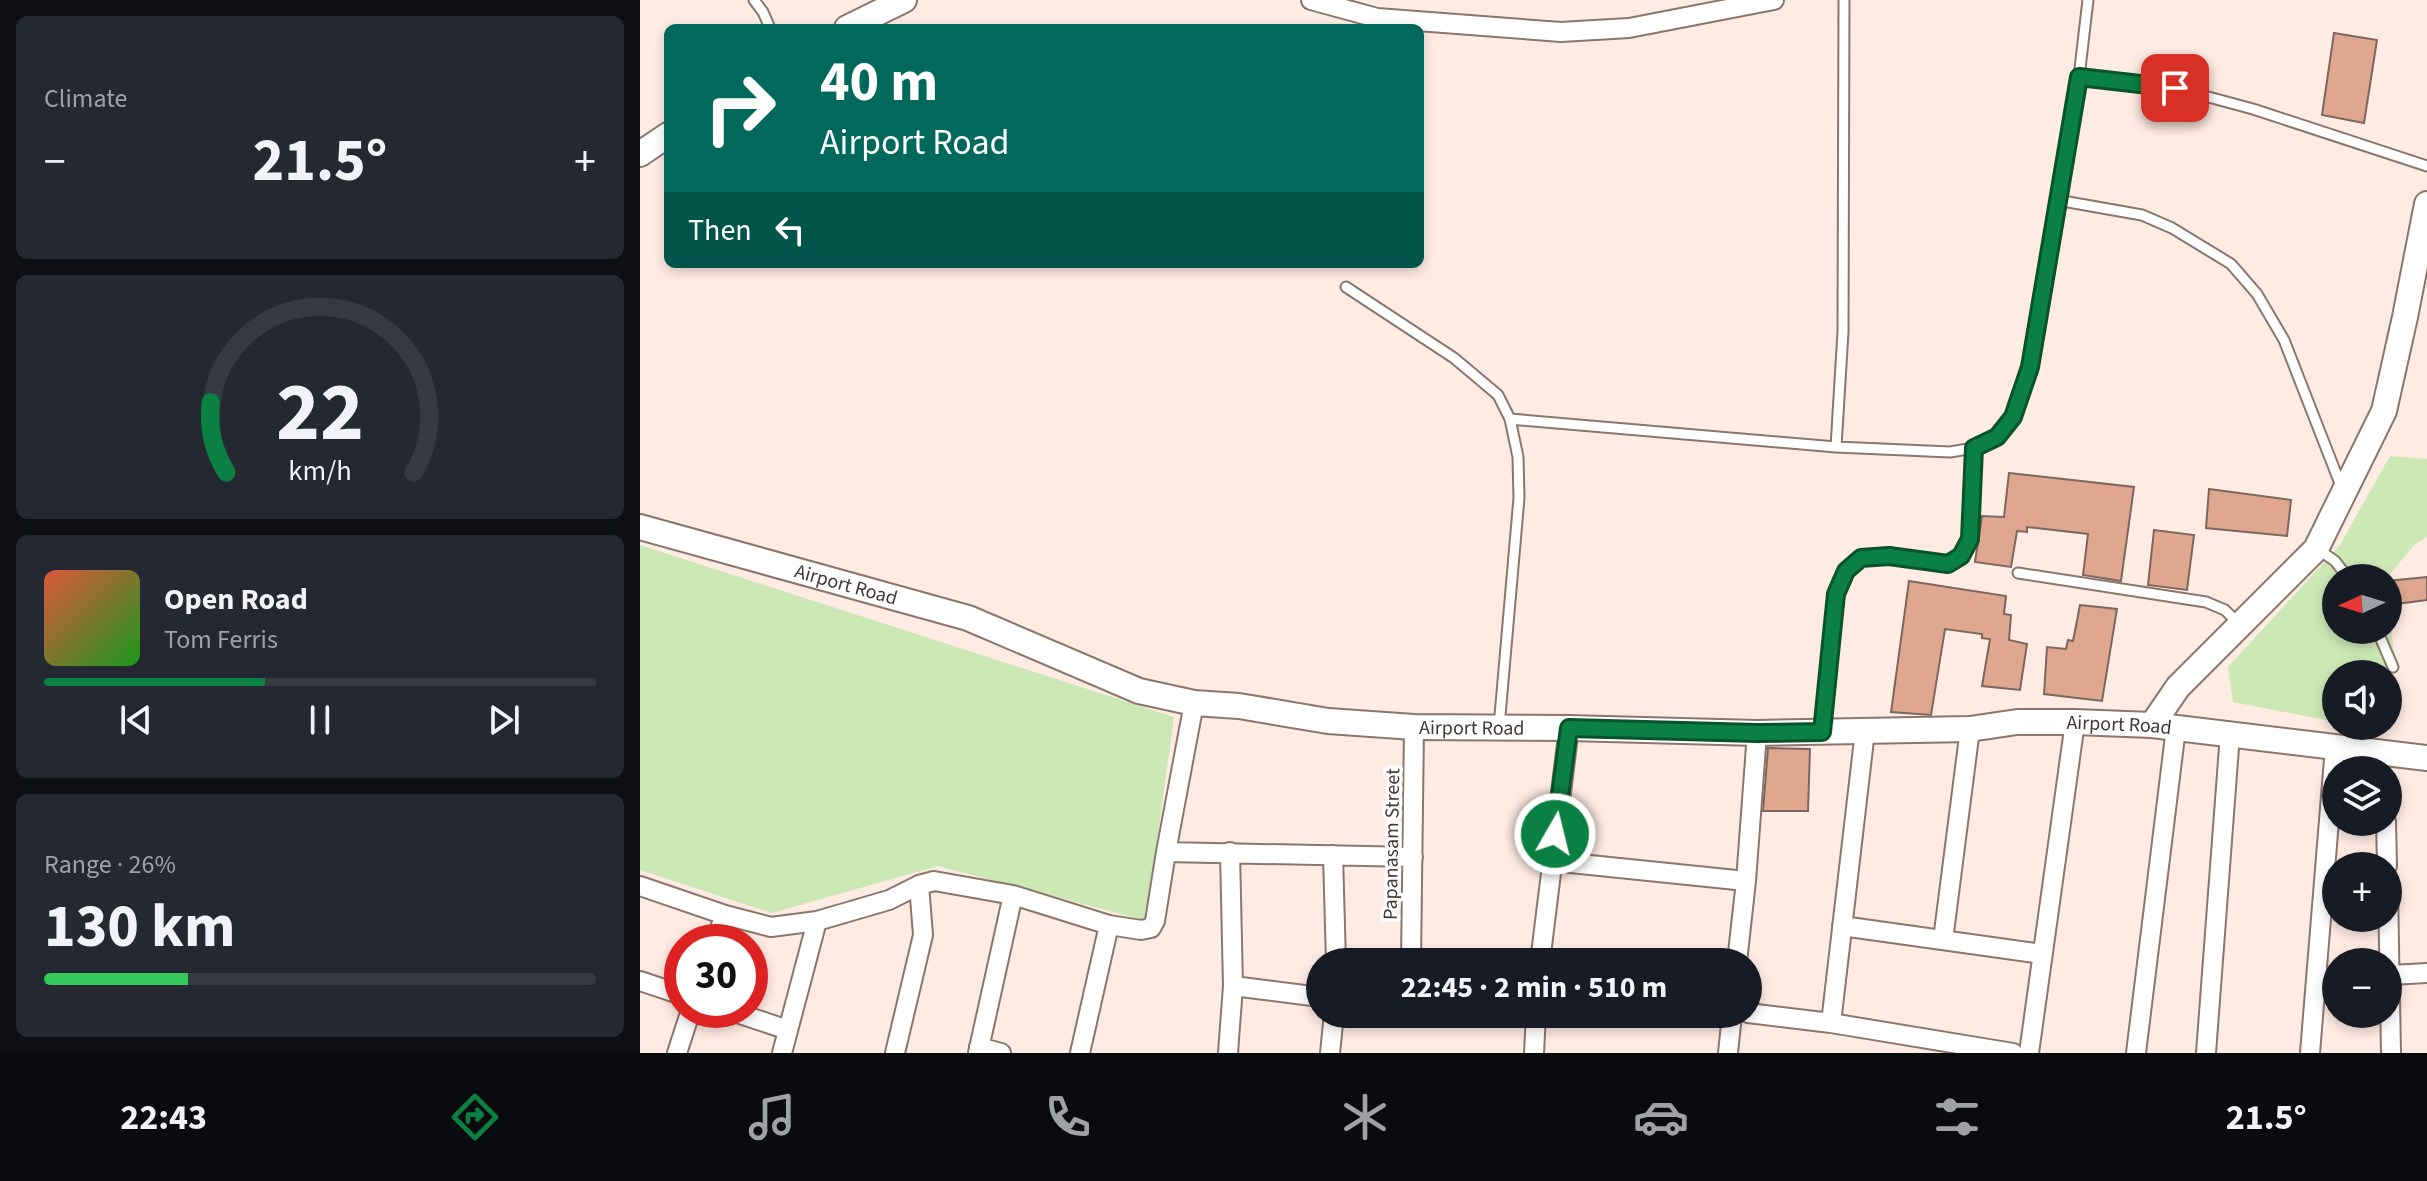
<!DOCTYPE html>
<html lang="en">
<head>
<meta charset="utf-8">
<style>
	:root { --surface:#171b24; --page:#242831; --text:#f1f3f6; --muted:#9ea1a6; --line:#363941; --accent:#0b8043 }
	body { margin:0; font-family:"Source Sans 3",sans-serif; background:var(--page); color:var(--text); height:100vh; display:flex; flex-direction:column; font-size:30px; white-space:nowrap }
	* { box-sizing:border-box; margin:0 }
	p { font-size:26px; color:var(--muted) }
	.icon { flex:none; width:44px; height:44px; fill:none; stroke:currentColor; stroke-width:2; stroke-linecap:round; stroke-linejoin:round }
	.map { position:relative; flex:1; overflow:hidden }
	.side { display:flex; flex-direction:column; gap:16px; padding:16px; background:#0d0f14; width:640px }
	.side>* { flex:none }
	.banner { position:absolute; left:24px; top:24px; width:760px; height:244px; border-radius:12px; box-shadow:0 4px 12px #0003; background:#00695c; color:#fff; overflow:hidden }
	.needle { width:52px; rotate:266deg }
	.buttons { position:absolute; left:1682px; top:564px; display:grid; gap:16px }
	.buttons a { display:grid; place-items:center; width:80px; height:80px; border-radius:50%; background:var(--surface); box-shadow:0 4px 12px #0003; font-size:40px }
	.speed { position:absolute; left:24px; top:924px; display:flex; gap:16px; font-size:40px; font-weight:700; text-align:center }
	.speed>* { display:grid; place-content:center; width:104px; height:104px; border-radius:50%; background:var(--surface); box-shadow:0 4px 12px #0003; line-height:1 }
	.speed .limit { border:12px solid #d22; background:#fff; color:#111 }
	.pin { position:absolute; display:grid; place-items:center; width:68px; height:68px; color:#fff; margin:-34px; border-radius:16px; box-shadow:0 4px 12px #0006 }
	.me { position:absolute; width:88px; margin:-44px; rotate:8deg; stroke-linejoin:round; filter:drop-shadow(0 0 6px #0008) }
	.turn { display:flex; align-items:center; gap:28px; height:168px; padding:0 24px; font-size:36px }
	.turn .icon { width:104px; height:104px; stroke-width:2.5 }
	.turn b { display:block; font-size:56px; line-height:68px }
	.then { display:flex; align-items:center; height:76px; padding:0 24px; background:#0003; gap:16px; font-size:30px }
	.big { font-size:60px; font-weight:700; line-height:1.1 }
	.side .tile { flex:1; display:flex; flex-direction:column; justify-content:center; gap:12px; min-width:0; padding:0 28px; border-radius:12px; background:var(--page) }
	.side .dial { align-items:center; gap:0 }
	.dial svg { height:208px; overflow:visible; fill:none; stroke:var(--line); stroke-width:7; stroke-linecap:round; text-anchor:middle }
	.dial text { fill:var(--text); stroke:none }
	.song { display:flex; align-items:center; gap:24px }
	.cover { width:96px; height:96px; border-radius:12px; background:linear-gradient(135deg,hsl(10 70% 55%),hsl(120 70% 35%)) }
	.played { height:8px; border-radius:4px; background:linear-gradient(90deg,var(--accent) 40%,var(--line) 40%) }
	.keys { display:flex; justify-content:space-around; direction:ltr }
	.heat { display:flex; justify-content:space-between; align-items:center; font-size:44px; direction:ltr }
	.charge { height:12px; border-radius:6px; background:linear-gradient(90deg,#34c759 26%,var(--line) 0) }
	.trip { position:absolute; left:666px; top:948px; width:456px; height:80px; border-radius:40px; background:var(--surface); box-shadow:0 4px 12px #0003; font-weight:700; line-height:80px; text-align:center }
	.menu { display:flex; height:128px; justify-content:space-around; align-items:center; background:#090b0e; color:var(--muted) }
	.menu .icon { width:56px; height:56px }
	.menu .on { color:var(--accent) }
	.menu b { font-size:36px; color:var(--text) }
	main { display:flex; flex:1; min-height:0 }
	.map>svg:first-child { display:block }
</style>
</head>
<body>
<main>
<section class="side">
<div class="tile"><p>Climate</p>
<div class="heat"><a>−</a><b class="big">21.5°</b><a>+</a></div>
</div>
<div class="tile dial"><svg viewBox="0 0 100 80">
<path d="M14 69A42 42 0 1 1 86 69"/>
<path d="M14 69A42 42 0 0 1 8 42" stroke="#0b8043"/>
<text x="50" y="56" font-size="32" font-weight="700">22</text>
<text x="50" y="72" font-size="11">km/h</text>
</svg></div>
<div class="tile">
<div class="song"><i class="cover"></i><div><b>Open Road</b><p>Tom Ferris</p></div></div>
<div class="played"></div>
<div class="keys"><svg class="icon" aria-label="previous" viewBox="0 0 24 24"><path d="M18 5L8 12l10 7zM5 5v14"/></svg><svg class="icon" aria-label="pause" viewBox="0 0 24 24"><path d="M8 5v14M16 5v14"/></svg><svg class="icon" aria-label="next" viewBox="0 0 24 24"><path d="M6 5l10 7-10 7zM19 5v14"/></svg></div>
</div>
<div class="tile"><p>Range · 26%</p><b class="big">130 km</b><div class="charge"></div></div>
</section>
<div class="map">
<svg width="1787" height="1053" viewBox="0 0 1787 1053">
	<rect width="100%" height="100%" fill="#feebe3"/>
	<path fill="#cce8b5" d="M1750,456L1787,459V537L1774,545L1747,578H1696V630H1748V607L1756,666L1748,705V674H1696V722L1593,702L1588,667L1700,545Z
		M0,545L534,717L516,848L504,920L298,866L132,913L0,870Z"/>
	<path fill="#e0a78f" stroke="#7b675f" stroke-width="2" d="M1694,33L1737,40L1724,123L1682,115Z
		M1369,473L1494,487L1481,581L1443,575L1448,534L1387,527V532L1377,531L1371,567L1335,562L1342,516L1364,517Z
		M1569,489L1651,500L1647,536L1566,528Z
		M1514,530L1554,535L1547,590L1508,585Z
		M1787,577V600L1748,605V581Z
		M1269,581L1366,596L1364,614L1371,615L1369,640L1387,644L1380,690L1342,686L1350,639L1342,638V634L1305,629L1291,715L1251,712Z
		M1440,605L1477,609L1462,701L1404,694L1407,647L1426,649L1428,640L1433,641Z
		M1128,748L1170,749L1168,811H1123Z"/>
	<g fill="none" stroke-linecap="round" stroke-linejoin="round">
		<g stroke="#8b766d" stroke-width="13">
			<path id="service" d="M114,0L123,12L130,28
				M1439,77L1535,88L1613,109L1787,166
				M1417,200L1502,215L1532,228L1591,264L1617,294L1644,340L1701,486
				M706,287L814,358L858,395L870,419L878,457L879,498L859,727
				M870,419L1196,447L1310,452L1334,448L1357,437L1373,417L1390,367L1439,77L1448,0
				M1196,447L1203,332L1204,0
				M1679,550L1695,561L1708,578
				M1378,573L1566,602L1585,610L1600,625
				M1737,630L1753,667
				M1183,728C1186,696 1189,594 1206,571C1237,529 1313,595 1330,540C1332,533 1331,523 1331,515C1332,493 1333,470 1334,448"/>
		</g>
		<g stroke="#8b766d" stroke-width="22">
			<path id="minor" d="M671,0L737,18L921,32L989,28L1134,0
				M1225,731L1191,1023L1373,1053
				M1746,822L1747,866
				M526,852L773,857
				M693,855L696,962
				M911,861L1106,881
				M0,886L85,915L131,927L177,921L249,900L279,885L294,881L373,895L469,925L501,930L511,928L515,921L526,852L554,703
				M1748,891L1751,1053
				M1202,926L1402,954
				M1303,940L1330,729
				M75,942L85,915
				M771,962L774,727
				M900,962L929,728
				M1097,962L1106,881L1117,733
				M1751,975L1787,973
				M0,981L42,995
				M593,986L680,997
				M88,1010L148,1030
				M1108,1013L1191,1023
				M339,1047L361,1053
				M37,1053L51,1010
				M142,1053L177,921
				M255,1053L283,935L279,885
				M338,1053L373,895
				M440,1053L469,925
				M588,1053L593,986L590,852
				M690,1053L694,1014
				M894,1053L896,1014
				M1088,1053L1092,1014
				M1389,1053L1435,722
				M1496,1053L1536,728
				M1566,1053L1590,734
				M1670,1053L1695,747"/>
		</g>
		<g stroke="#8b766d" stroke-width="28">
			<g id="tertiary">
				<path d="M207,28L264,0"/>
				<path d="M0,154L28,135"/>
				<path id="s1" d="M0,527L328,618L499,691L554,703L599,706L688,721L774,727L929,728L1117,733L1330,729L1377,722H1435L1512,725L1787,758"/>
				<path d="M1512,725L1538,687L1676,549L1744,411L1765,317L1787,204"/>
			</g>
		</g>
		<use href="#service" stroke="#fff" stroke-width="9"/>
		<use href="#minor" stroke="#fff" stroke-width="18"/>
		<use href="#tertiary" stroke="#fff" stroke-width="24"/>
	</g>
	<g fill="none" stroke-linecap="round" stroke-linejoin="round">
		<g stroke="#07532c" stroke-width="20">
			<path id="route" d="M915,834L929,728L1117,733L1182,732L1196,594L1206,571L1221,558L1249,556L1308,564L1321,556L1330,539L1334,448L1357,437L1373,417L1390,367L1439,77L1535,88"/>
		</g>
		<use href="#route" stroke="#0b8043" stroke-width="14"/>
	</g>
	<g text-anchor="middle" stroke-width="7" stroke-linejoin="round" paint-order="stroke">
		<g font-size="20" fill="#423835" stroke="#fff">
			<text dy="7" stroke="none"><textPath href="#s1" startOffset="214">Airport Road</textPath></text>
			<text dy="7" stroke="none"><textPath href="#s1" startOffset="1510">Airport Road</textPath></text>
			<text dy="7" stroke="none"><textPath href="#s1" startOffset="862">Airport Road</textPath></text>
			<text transform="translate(751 844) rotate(-89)" y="7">Papanasam Street</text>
		</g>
	</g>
</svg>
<div class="buttons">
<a><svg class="needle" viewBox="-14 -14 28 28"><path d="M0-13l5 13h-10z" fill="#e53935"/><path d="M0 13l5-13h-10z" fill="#9ea1a6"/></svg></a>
<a><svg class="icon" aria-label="sound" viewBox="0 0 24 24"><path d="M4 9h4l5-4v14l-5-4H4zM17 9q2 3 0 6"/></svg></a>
<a><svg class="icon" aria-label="layers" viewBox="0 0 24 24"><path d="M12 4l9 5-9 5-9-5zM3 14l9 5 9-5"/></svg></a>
<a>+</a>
<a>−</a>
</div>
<div class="speed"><div class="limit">30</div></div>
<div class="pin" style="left:1535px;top:88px;background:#d93025"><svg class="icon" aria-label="arrive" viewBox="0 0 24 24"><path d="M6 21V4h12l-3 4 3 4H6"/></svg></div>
<svg class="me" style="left:915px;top:834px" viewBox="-20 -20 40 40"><circle r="17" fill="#0b8043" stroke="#fff" stroke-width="3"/><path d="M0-11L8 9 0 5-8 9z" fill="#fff"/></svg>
<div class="trip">22:45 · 2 min · 510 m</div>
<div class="banner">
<div class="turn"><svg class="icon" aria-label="right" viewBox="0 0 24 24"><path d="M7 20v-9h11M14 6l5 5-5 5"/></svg><div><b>40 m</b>Airport Road</div></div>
<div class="then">Then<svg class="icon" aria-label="left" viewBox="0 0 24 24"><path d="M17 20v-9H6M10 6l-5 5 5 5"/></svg></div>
</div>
</div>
</main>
<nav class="menu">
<b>22:43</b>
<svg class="icon on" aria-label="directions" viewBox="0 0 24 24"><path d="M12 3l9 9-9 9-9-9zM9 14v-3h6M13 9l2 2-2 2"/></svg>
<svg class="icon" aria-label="music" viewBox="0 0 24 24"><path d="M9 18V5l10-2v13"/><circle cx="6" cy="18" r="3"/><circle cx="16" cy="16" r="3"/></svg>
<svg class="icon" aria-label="phone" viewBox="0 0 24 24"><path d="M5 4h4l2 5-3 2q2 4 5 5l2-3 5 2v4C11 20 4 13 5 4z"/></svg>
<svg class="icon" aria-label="climate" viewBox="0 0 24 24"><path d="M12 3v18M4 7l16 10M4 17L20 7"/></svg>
<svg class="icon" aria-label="car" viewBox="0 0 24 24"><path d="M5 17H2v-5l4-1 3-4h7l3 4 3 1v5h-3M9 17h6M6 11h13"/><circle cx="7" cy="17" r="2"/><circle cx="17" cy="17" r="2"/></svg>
<svg class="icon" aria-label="filters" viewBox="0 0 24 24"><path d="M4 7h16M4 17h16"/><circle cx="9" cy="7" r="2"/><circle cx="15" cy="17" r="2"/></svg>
<b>21.5°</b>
</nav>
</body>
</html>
